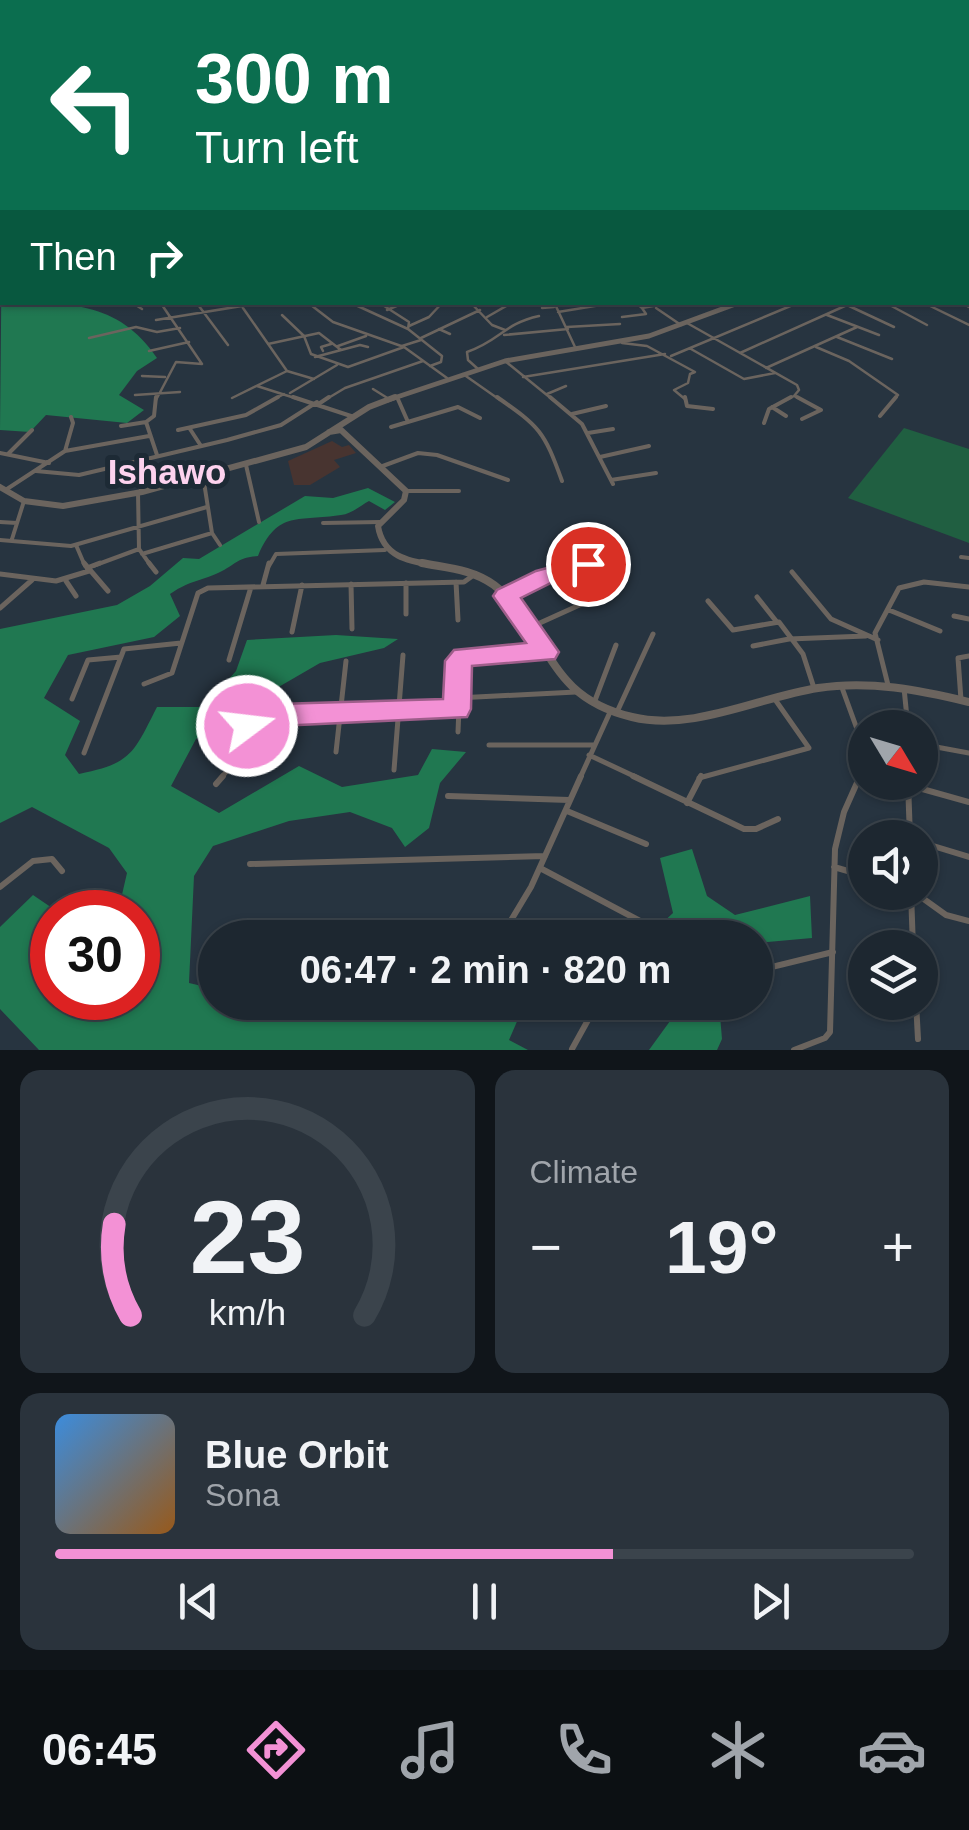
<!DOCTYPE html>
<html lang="en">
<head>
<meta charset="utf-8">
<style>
	:root { --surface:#1d2730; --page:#2a333c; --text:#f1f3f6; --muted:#a0a5ab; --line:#3b444c; --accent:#f391d5 }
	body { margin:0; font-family:Helvetica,sans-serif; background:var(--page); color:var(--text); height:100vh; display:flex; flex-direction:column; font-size:38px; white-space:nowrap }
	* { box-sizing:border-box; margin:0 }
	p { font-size:32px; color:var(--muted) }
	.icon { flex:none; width:55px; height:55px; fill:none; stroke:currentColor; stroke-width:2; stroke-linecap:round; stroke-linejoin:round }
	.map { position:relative; height:1050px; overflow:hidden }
	.details { display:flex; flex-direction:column; gap:20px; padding:20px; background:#10151a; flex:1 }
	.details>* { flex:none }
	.hud { position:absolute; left:0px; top:0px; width:970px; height:305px; box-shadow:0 2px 8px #0004,0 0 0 2px var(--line); background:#0b6e4f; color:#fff; overflow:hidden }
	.needle { width:65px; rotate:128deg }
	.buttons { position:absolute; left:848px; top:710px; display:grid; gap:20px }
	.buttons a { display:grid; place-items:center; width:90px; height:90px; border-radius:50%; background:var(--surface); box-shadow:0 2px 8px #0004,0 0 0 2px var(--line); font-size:50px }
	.speed { position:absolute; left:30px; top:890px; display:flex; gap:20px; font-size:50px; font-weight:700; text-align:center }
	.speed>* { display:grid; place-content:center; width:130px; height:130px; border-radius:50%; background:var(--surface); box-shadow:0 2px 8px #0004,0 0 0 2px var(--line); line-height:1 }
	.speed .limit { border:15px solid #d22; background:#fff; color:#111 }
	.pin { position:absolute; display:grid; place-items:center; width:85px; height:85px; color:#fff; margin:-42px; border:5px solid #fff; border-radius:50%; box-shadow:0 2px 10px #0007 }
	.me { position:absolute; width:110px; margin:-55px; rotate:75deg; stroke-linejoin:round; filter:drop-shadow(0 0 8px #0008) }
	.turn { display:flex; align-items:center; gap:35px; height:210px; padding:0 30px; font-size:45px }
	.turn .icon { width:130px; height:130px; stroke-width:2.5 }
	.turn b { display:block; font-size:70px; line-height:85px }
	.then { display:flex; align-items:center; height:95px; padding:0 30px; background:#0003; gap:20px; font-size:38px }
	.big { font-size:75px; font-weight:700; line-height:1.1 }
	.details .tile { flex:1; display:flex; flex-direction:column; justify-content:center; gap:15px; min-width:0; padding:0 35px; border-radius:20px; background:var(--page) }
	.details .dial { align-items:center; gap:0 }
	.dial svg { height:260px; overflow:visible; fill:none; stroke:var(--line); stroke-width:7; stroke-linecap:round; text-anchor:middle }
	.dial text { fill:var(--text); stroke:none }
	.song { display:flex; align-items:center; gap:30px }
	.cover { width:120px; height:120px; border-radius:15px; background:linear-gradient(135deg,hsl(210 70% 55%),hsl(30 70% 35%)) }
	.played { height:10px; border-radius:5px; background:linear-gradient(90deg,var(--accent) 65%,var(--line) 65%) }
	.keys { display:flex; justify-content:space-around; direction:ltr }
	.heat { display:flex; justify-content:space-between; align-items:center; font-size:55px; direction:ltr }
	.details .tiles { flex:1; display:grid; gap:20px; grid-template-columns:1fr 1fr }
	.tile:last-child { grid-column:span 2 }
	.trip { position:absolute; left:198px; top:920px; width:575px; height:100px; border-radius:50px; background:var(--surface); box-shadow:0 2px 8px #0004,0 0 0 2px var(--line); font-weight:700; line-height:100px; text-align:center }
	.tab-bar { display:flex; height:160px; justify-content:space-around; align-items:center; background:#0c1013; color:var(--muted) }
	.tab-bar .icon { width:70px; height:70px }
	.tab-bar .on { color:var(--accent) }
	.tab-bar b { font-size:45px; color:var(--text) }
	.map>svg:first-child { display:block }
</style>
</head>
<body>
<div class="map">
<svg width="969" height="1050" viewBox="0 0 969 1050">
	<rect width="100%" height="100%" fill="#273440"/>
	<path fill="#483430" d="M332,441L342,447L349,445L356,453L334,460L340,467L310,485H294L288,461Z"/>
	<path fill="#205f41" d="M904,428L969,449V543L848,498Z"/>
	<path fill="#207851" d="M2,222V302C66,303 118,300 157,358L137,371L119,395L144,410L127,423L46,415L30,432L0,430Z
		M368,488L395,502L385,510L369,501C360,506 351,514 341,515C299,522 278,509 258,556C239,557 237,563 222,571C203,581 192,579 170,594L180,616L154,637L68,655L44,698L80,721L65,755L79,774C132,763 133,754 157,707H204L236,671L247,640L336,635L398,639L384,648L320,663L237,711L196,739L171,786L219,813L299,766L342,787L418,775L432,749L466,752L440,783L429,828L405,847L392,828L350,812L289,821L213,846L194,876L189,983L215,989V1002L525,1003L509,1040L528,1050H39L0,1009V927L33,895L58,912H52V998H138V912H118L127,873L109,848L32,807L0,823V629L117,605L150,586L183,558L199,559L305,496L333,498Z
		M692,849L707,896L735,915L810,896L812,938L755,943V938H646L673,913L660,858Z
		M675,1003H719L722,1039L717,1050H649L678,1010Z"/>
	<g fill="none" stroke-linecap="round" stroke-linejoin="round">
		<path stroke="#6b645e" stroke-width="2.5" d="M131,302L142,309
			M160,302L202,364
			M196,302L228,345
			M307,302L333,322L404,347L447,378
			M349,302L408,329
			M378,302L409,322L408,329L442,356L441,362L430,366
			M470,302L492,325L505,330
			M554,302L575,347
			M635,302L642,308L676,302
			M716,302L727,308
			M884,302L927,325
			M922,302L969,325
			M959,302L969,307
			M85,304L115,302
			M243,308L287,371L314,379
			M542,308L554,307
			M656,308L681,325
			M387,310L406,302
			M558,312L619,302
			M282,315L304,336L311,354L348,367L404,347
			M827,315L879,335
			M487,317L513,302
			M622,317L646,314L642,308
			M156,320L266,302
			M687,323L797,385L799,390L794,396
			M409,326L429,317L443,302
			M567,327L620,324
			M439,329L450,334
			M504,335L568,329
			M837,337L892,359
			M89,338L136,327L157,332L180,328
			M421,338L480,310
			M622,343L647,346L695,372L690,374L688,383L674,390L686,400
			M268,344L319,333L341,350
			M338,346L366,336
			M402,346L421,340
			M816,347L849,361L898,395L894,400
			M691,349L744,379L775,373
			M149,351L189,342
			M323,351L321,347L331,344
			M740,353L847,305L894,327
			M671,356L800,302
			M315,357L360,345L368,347
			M505,361L553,400
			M766,368L857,327
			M478,369L468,360L467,352C500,341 503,324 539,316
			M463,374L500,400
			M142,376L165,377
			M523,377L665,354
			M257,386L301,400
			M373,389L389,399
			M290,393L337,365
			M547,394L566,386
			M135,395L180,392
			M794,396L802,400
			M232,398L287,371
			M156,400L176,362L202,364
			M273,400L284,394
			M325,400L345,388L423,361
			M786,400L794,396"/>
		<path stroke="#6b645e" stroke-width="4" d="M156,397L154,416L146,422L157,455
			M293,397L354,417
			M397,397L408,422
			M497,397C540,427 544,431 562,481
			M550,397L582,424L613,484
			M685,397L687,406L713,409
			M797,397L821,410L802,419
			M320,403L329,397
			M772,407L786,416
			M572,414L606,406
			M880,416L896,397
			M764,423L769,409L791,397
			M121,426L146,422
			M391,427L458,407L480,418
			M190,429L201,446
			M178,430L246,415L278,397
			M588,433L613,429
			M65,451L73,423L71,417
			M0,453L49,463
			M8,454L32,430
			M600,457L649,446
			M131,464L142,492
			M246,465L259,522
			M380,467L418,453L437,455L508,480
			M36,471L79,475L227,440L281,425L317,402
			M203,476L212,533L220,545
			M611,480L656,473
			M7,489L65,451L149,436
			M408,491H459
			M138,493L139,549L151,566
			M0,522L17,523
			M323,523L380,522
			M12,539L24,501
			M0,540L71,546L207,507
			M76,545L85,566
			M142,554L212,533
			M961,557L969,558
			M93,566L139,549
			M269,566L276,554L385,550"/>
		<path stroke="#6b645e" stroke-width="5" d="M84,563L108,591
			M149,563L156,572
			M87,568L100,563
			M792,572L831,619L878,640
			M0,574L56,581L89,571
			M66,581L76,596
			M456,582L458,620
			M406,583V614
			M351,584L352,629
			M263,585L269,563
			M505,596L544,577L588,565
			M757,597L776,621
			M708,601L733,630L779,622L803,654L814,688
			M0,608L32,580
			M889,610L940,631
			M954,616L969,619
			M531,627L595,598
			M292,632L302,585
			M753,646L789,639L866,636
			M229,660L251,587
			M144,684L172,673L198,593L208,588L464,582L471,577
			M841,685L865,751
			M888,685L875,633L899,588L924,582L969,587
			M904,688L908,728
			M457,698L576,692
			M72,699L88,660L121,657
			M961,700L958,658L969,656
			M594,703L616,645
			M617,712L653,634
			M458,732L461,658L546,652
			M920,744L969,753
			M489,745H594
			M336,752L346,661
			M84,753L124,649L181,643
			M589,755L638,778
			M274,756L278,715
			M394,770L403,655
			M221,778L243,752L250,721L278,715L457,709
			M580,778L611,710
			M699,778L809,748L774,698
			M859,778L865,764"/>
		<path stroke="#6b645e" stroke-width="6" d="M633,776L744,829H756L778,819
			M908,782L910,838
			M216,784L223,776
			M908,785L969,802
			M448,796L569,800
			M687,803L701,776
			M567,811L646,844
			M920,842L969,857
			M250,864L545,856
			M834,867L865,876
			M540,868L657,930
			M0,887L33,861L52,859L62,871
			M911,892L913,948
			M914,892L946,915L969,921
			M510,922L533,938
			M420,926V938
			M221,933L510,922L531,887L581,776
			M755,971L833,952
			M634,1002L658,1016
			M916,1002L918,1039
			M572,1049L598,1002
			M794,1050L825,1038L830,1032L835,849L844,812L860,776"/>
		<path stroke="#6b645e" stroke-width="5" d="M388,400L505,361L649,336L741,302"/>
		<path stroke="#6b645e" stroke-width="6" d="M329,432L341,430L406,491L404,500L378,526C383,557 408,561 436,566
			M0,487L24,501L63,506L142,492L306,447L369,407L395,397"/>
		<path stroke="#6b645e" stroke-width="8" d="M422,563C447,568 472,569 494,585C553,630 541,695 632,717C693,732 759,697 818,688C869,680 920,690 969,702"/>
	</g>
	<linearGradient id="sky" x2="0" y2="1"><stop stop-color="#151d23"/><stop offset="0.53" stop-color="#415064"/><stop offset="1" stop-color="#415064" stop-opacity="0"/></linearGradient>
	<rect width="969" height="316" fill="url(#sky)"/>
	<path fill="#f391d5" stroke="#9e5e8a" stroke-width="2.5" d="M588,557L596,559L600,564L596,570L553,582L521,598L559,652L555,659L472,666L471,709L467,717L278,726L247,738L237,735L232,726L240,713L278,704L443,699L445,661L454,650L526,643L493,596L497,590L536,571Z"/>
	<g text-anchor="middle" stroke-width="10" stroke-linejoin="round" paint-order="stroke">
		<g font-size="35" font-weight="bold" fill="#fdd2ee" stroke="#1d2a35">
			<text x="167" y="484">Ishawo</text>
		</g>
	</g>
</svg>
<div class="buttons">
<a><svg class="needle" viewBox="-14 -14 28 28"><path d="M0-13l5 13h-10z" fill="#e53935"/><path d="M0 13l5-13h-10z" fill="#a0a5ab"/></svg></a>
<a><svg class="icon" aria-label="sound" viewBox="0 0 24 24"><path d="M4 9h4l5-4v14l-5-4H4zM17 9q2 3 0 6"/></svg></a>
<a><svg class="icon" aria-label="layers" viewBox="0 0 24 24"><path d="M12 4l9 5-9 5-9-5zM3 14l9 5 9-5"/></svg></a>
</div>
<div class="speed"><div class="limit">30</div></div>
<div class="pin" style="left:588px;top:564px;background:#d93025"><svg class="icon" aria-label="arrive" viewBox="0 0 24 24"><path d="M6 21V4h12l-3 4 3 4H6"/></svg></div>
<svg class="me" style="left:247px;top:726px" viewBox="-20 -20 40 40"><circle r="17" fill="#f391d5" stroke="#fff" stroke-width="3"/><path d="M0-11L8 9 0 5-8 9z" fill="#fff"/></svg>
<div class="trip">06:47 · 2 min · 820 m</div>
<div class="hud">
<div class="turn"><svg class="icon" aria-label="left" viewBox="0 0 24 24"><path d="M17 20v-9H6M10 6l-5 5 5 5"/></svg><div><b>300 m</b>Turn left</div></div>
<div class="then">Then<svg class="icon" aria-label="right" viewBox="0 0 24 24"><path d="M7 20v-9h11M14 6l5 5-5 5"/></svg></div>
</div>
</div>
<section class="details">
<div class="tiles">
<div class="tile dial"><svg viewBox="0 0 100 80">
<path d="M14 69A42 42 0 1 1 86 69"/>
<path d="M14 69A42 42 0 0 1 9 41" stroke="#f391d5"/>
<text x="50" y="56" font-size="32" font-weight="700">23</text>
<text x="50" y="72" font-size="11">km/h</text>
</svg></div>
<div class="tile"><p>Climate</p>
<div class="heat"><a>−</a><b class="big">19°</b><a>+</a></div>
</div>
<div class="tile">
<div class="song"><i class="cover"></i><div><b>Blue Orbit</b><p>Sona</p></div></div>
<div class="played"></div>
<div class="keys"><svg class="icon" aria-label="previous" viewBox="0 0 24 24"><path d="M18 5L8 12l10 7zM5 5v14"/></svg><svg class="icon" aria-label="pause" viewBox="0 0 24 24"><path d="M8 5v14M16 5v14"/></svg><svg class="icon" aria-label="next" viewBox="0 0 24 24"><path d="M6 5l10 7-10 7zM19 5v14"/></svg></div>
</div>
</div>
</section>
<nav class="tab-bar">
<b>06:45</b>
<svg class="icon on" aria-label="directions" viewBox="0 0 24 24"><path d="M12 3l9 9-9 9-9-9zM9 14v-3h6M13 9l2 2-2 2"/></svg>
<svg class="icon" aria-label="music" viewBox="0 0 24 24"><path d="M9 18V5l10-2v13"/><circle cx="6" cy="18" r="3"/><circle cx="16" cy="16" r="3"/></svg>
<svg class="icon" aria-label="phone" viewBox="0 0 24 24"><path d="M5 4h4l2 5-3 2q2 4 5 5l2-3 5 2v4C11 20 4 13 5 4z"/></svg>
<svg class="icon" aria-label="climate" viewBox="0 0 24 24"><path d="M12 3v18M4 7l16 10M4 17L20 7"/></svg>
<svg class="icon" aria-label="car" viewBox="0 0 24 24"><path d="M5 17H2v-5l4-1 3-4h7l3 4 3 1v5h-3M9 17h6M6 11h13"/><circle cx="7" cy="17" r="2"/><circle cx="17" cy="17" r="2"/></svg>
</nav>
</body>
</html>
